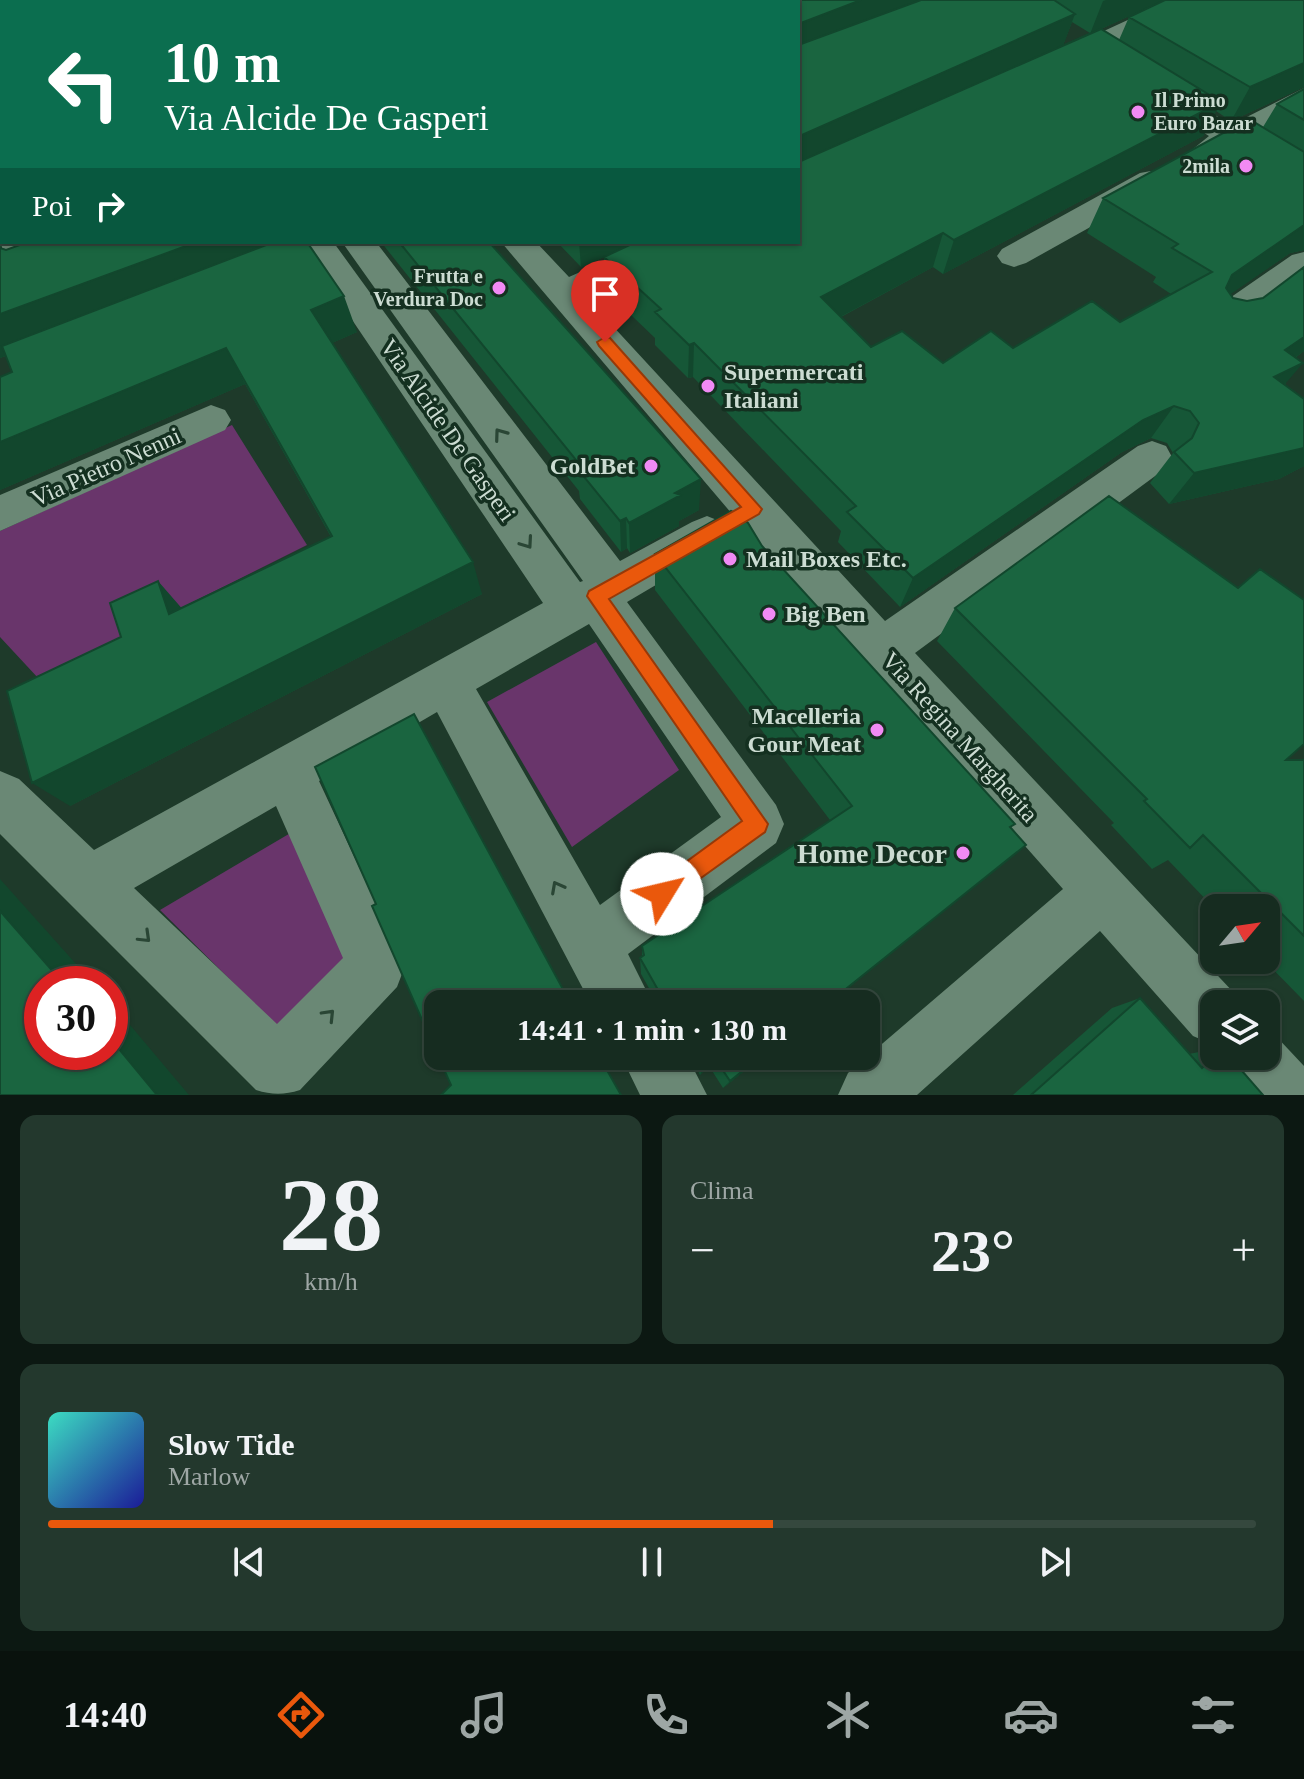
<!DOCTYPE html>
<html lang="it">
<head>
<meta charset="utf-8">
<style>
	:root { --surface:#162c20; --page:#23382d; --text:#f1f3f6; --muted:#9ea7a5; --line:#35483e; --accent:#ea580c }
	body { margin:0; font-family:"Times New Roman",serif; background:var(--page); color:var(--text); height:100vh; display:flex; flex-direction:column; font-size:30px; white-space:nowrap }
	* { box-sizing:border-box; margin:0 }
	p { font-size:26px; color:var(--muted) }
	.icon { flex:none; width:44px; height:44px; fill:none; stroke:currentColor; stroke-width:2; stroke-linecap:round; stroke-linejoin:round }
	.map { position:relative; height:1095px; overflow:hidden }
	.sheet { display:flex; flex-direction:column; gap:20px; padding:20px; background:#0c1812; flex:1 }
	.sheet>* { flex:none }
	.hud { position:absolute; left:0px; top:0px; width:800px; height:244px; box-shadow:0 2px 6px #0004,0 0 0 2px var(--line); background:#0b6e4f; color:#fff; overflow:hidden }
	.needle { width:52px; rotate:61deg }
	.buttons { position:absolute; left:1200px; top:894px; display:grid; gap:16px }
	.buttons a { display:grid; place-items:center; width:80px; height:80px; border-radius:16px; background:var(--surface); box-shadow:0 2px 6px #0004,0 0 0 2px var(--line); font-size:40px }
	.speed { position:absolute; left:24px; top:966px; display:flex; gap:16px; font-size:40px; font-weight:700; text-align:center }
	.speed>* { display:grid; place-content:center; width:104px; height:104px; border-radius:50%; background:var(--surface); box-shadow:0 2px 6px #0004,0 0 0 2px var(--line); line-height:1 }
	.speed .limit { border:12px solid #d22; background:#fff; color:#111 }
	.pin { position:absolute; display:grid; place-items:center; width:68px; height:68px; color:#fff; margin:-82px -34px; border-radius:50% 50% 50% 0; rotate:-45deg; box-shadow:0 0 8px #0007 }
	.pin .icon { rotate:45deg }
	.me { position:absolute; width:88px; margin:-44px; rotate:54deg; stroke-linejoin:round; filter:drop-shadow(0 0 6px #0008) }
	.turn { display:flex; align-items:center; gap:28px; height:168px; padding:0 32px; font-size:36px }
	.turn .icon { width:104px; height:104px; stroke-width:2.5 }
	.turn b { display:block; font-size:56px; line-height:68px }
	.then { display:flex; align-items:center; height:76px; padding:0 32px; background:#0003; gap:16px; font-size:30px }
	.big { font-size:60px; font-weight:700; line-height:1.1 }
	.sheet .widget { flex:1; display:flex; flex-direction:column; justify-content:center; gap:12px; min-width:0; padding:0 28px; border-radius:16px; background:var(--page) }
	.sheet .dial { align-items:center; gap:0 }
	.dial b { font-size:104px; line-height:1 }
	.song { display:flex; align-items:center; gap:24px }
	.cover { width:96px; height:96px; border-radius:12px; background:linear-gradient(135deg,hsl(170 70% 55%),hsl(240 70% 35%)) }
	.played { height:8px; border-radius:4px; background:linear-gradient(90deg,var(--accent) 60%,var(--line) 60%) }
	.keys { display:flex; justify-content:space-around; direction:ltr }
	.heat { display:flex; justify-content:space-between; align-items:center; font-size:44px; direction:ltr }
	.sheet .tiles { flex:1; display:grid; gap:20px; grid-template-columns:1fr 1fr }
	.widget:last-child { grid-column:span 2 }
	.trip { position:absolute; left:424px; top:990px; width:456px; height:80px; border-radius:16px; background:var(--surface); box-shadow:0 2px 6px #0004,0 0 0 2px var(--line); font-weight:700; line-height:80px; text-align:center }
	.menu { display:flex; height:128px; justify-content:space-around; align-items:center; background:#09120d; color:var(--muted) }
	.menu .icon { width:56px; height:56px }
	.menu .selected { color:var(--accent) }
	.menu b { font-size:36px; color:var(--text) }
	.map>svg:first-child { display:block }
</style>
</head>
<body>
<div class="map">
<svg width="1304" height="1095" viewBox="0 0 1304 1095">
	<rect width="100%" height="100%" fill="#1e3a2a"/>
	<path fill="#69356b" d="M232,425L307,545L39,679L0,637V531Z
		M596,642L679,770L572,847L487,702Z
		M299,828L352,965L281,1030L160,910Z"/>
	<g fill="none" stroke-linecap="round" stroke-linejoin="round">
		<path fill="#6a8875" fill-rule="evenodd" d="M1171,0H1203L1200,5L1070,67H1052L1048,61L1052,55Z
			M1160,85L1170,87L1231,125L1304,88V108L1251,137L1304,170V192L1293,190L1229,149L1208,158L1197,155L1193,149L1209,136L1150,99L1146,93L1150,87Z
			M1151,171L1162,173L1167,180L1162,187L1026,263L1014,267L1002,263L997,256L1002,249L1140,173Z
			M1,235L2,242H30L37,255L72,242H120L115,249L29,281L17,278C8,264 0,251 1,235Z
			M342,242H376L620,561L692,522L707,516L722,522L729,534L722,546L627,602L776,805L784,824L776,843L628,954L653,1004H591L437,712L319,781L405,966L397,987L300,1090C284,1095 272,1095 256,1090L0,834V771L19,779L94,850L543,603L305,250L310,243H334L580,582L583,581ZM589,624L721,817L600,905L476,689ZM276,806L343,958L277,1024L134,888Z
			M501,242H536L569,277L647,242H692L687,249L586,297L885,621L1138,446L1152,441L1166,446L1172,457L1166,468L915,653L1235,994L1240,1004H1214V1045L1193,1036L1100,931L917,1095H838L848,1073L1063,889L738,521Z
			M1304,252V279L1237,329L1224,332L1211,329L1206,320L1211,311L1292,255Z
			M211,405L225,410L231,420L225,430L0,531V495Z
			M1266,1031L1274,1034L1304,1066V1095H1246L1230,1078L1221,1056H1266Z
			M621,1056H687L707,1095H640Z"/>
	</g>
	<path fill="#165737" fill-rule="evenodd" d="M0,0H1164L1101,29L1119,40L1129,17L1304,0V87L1231,121L1216,111L1203,136L943,274L933,267L841,317L871,347L943,363L1013,348L1120,322L1171,294L1153,282L1156,277L1087,233L1103,198L1263,127L1277,104L1304,89V250L1290,253L1230,294L1233,298L1304,351L1295,358L1285,385L1304,399V466L1279,479L1169,504L1150,483L1173,453L1167,443L1151,438L1122,452L900,607L838,542L841,531L693,377L688,378L655,345V338L606,291L604,257L581,267L557,242H798V2H2V235L1,234L0,237ZM1072,22L1090,33L1063,45Z
		M381,242H489L699,510L679,521V526L630,553L627,548L621,552L580,499L579,491Z
		M0,245L1,248L357,332L332,343L482,594L70,806L181,608L331,537L245,384L0,490V377L12,372L6,356L0,358Z
		M762,546L1015,824L1011,827L1026,845L828,1004H658L641,974L640,958L642,956V946L830,820L655,590V554Z
		M955,608L1286,760H1304V1001L1264,960H1266V908H1214L1168,860L1152,869L1111,825L1114,823L937,641Z
		M1140,998L1189,1054L1214,1049V1056L1263,1095H1013L1112,1008Z
		M690,1056H763L723,1088L709,1066L700,1075Z"/>
	<path fill="#12472d" d="M861,0H937L798,55L801,23Z
		M1106,0H1164L1090,34L1103,1Z
		M1075,14L1063,46L798,169L802,135Z
		M1304,63V87L1231,121L1250,87Z
		M1221,102L1203,136L943,274L954,240Z
		M1304,225V250L1290,253L1209,309L1232,275Z
		M943,233L933,267L814,331L821,297Z
		M197,242H303L0,358V314Z
		M579,242H639L581,267Z
		M344,296L357,332L325,346L311,310Z
		M1304,337V351L1259,384L1285,350Z
		M694,343L693,377L688,378L689,345Z
		M226,348L245,384L0,490V442Z
		M1303,363L1275,396L1274,377Z
		M1174,406L1151,438L1122,452L900,607L913,578L1143,420Z
		M1304,448V466L1279,479L1169,504L1194,473Z
		M701,479L699,510L679,521V526L630,553L629,523L675,493Z
		M626,518L627,548L621,552L620,521Z
		M473,562L482,594L70,806L32,783Z
		M158,581L185,612L169,614Z
		M1026,845L828,1004H827Z
		M0,879L94,984H64L0,911Z
		M110,1002L125,1019L189,1095H157L110,1038Z
		M761,1056H763L723,1088L730,1081Z
		M714,1057L709,1066L700,1075L704,1067Z"/>
	<path fill="#1a6540" stroke="#12472d" stroke-width="2" d="M0,0H861L801,23V44L921,0H1054L1075,14L802,135L801,161L1101,29L1221,102L954,240L943,233L821,297L871,347L902,331L943,363L991,331L1013,348L1092,301L1120,322L1212,272L1172,248L1178,244L1103,198L1249,119L1304,152V225L1232,275L1226,288L1233,298L1247,301L1263,298L1304,267V337L1285,350L1303,363L1274,377L1304,399V448L1194,473L1174,452L1192,438L1199,423L1190,411L1174,406L1143,420L913,578L847,512L856,506L694,343L689,345L655,312L661,309L604,257L636,242H798V2H2V205H0Z
		M1165,0H1304V63L1250,87L1129,17Z
		M1304,89V120L1277,104Z
		M28,242H197L0,314V248L6,250Z
		M274,242H307L344,296L311,310L473,562L32,783L7,691L121,637L110,603L158,581L169,614L332,536L226,348L0,442V377L12,372L2,346Z
		M399,242H489L701,479L675,493L681,495L629,523L626,518L620,521L576,467L581,466Z
		M1109,496L1238,588L1260,569L1304,600V744L1286,760H1304V936L1203,835L1190,848L1144,801L1147,799L955,608Z
		M731,511L739,515L748,523L762,546L1015,824L1010,827L1026,845L827,1004H666L640,958L644,955L642,946L852,806L655,554Z
		M414,714L571,1004H438V1056L372,906L376,904L315,767Z
		M0,911L64,984H42V1052H110V1038L157,1095H0Z
		M1140,998L1202,1068L1214,1056H1229L1263,1095H1031Z
		M438,1056H599L621,1095H441L451,1085Z
		M699,1056H761L730,1081L714,1057L704,1067Z"/>
	<defs><path id="oneway-chevron" d="M-2-3.5L2.5 0L-2 3.5" fill="none" stroke-width="1.6" stroke-linecap="round" stroke-linejoin="round" transform="scale(2)"/></defs>
	<g stroke="#2a4635">
		<use href="#oneway-chevron" transform="translate(500 434) rotate(-126)"/>
		<use href="#oneway-chevron" transform="translate(527 543) rotate(55)"/>
		<use href="#oneway-chevron" transform="translate(557 887) rotate(-118)"/>
		<use href="#oneway-chevron" transform="translate(145 937) rotate(44)"/>
		<use href="#oneway-chevron" transform="translate(329 1015) rotate(-46)"/>
	</g>
	<path fill="#ea580c" stroke="#983908" stroke-width="2" d="M605,337L610,338L762,509L759,514L609,599L768,824L765,832L662,906L653,903L650,894L653,886L742,821L587,596L589,591L741,507L599,346L597,342Z"/>
	<g fill="#f18af4" stroke="#143020" stroke-width="3">
		<circle cx="1138" cy="112" r="8"/>
		<circle cx="1246" cy="166" r="8"/>
		<circle cx="499" cy="288" r="8"/>
		<circle cx="708" cy="386" r="8"/>
		<circle cx="651" cy="466" r="8"/>
		<circle cx="730" cy="559" r="8"/>
		<circle cx="769" cy="614" r="8"/>
		<circle cx="877" cy="730" r="8"/>
		<circle cx="963" cy="853" r="8"/>
	</g>
	<g text-anchor="middle" stroke-width="7" stroke-linejoin="round" paint-order="stroke">
		<g font-size="20" font-weight="bold" fill="#ccdcd2" stroke="#143020" text-anchor="end">
			<text x="1154" y="107" text-anchor="start">Il Primo<tspan x="1154" dy="23">Euro Bazar</tspan></text>
			<text x="1230" y="173">2mila</text>
			<text x="483" y="283">Frutta e<tspan x="483" dy="23">Verdura Doc</tspan></text>
		</g>
		<g font-size="24" font-weight="bold" fill="#ccdcd2" stroke="#143020" text-anchor="start">
			<text x="724" y="380">Supermercati<tspan x="724" dy="28">Italiani</tspan></text>
			<text x="635" y="474" text-anchor="end">GoldBet</text>
			<text x="746" y="567">Mail Boxes Etc.</text>
			<text x="785" y="622">Big Ben</text>
			<text x="861" y="724" text-anchor="end">Macelleria<tspan x="861" dy="28">Gour Meat</tspan></text>
		</g>
		<g font-size="24" fill="#ccdcd2" stroke="#143020">
			<text transform="translate(448 430) rotate(55)" y="8">Via Alcide De Gasperi</text>
			<text transform="translate(106 467) rotate(-24)" y="8">Via Pietro Nenni</text>
			<text transform="translate(960 737) rotate(48)" y="8">Via Regina Margherita</text>
		</g>
		<g font-size="28" font-weight="bold" fill="#ccdcd2" stroke="#143020" text-anchor="end">
			<text x="947" y="863">Home Decor</text>
		</g>
	</g>
</svg>
<div class="buttons">
<a><svg class="needle" viewBox="-14 -14 28 28"><path d="M0-13l5 13h-10z" fill="#e53935"/><path d="M0 13l5-13h-10z" fill="#9ea7a5"/></svg></a>
<a><svg class="icon" aria-label="layers" viewBox="0 0 24 24"><path d="M12 4l9 5-9 5-9-5zM3 14l9 5 9-5"/></svg></a>
</div>
<div class="speed"><div class="limit">30</div></div>
<div class="pin" style="left:605px;top:342px;background:#d93025"><svg class="icon" aria-label="arrive" viewBox="0 0 24 24"><path d="M6 21V4h12l-3 4 3 4H6"/></svg></div>
<svg class="me" style="left:662px;top:894px" viewBox="-20 -20 40 40"><circle r="19" fill="#fff"/><path d="M0-13L10 11 0 6-10 11z" fill="#ea580c"/></svg>
<div class="trip">14:41 · 1 min · 130 m</div>
<div class="hud">
<div class="turn"><svg class="icon" aria-label="left" viewBox="0 0 24 24"><path d="M17 20v-9H6M10 6l-5 5 5 5"/></svg><div><b>10 m</b>Via Alcide De Gasperi</div></div>
<div class="then">Poi<svg class="icon" aria-label="right" viewBox="0 0 24 24"><path d="M7 20v-9h11M14 6l5 5-5 5"/></svg></div>
</div>
</div>
<section class="sheet">
<div class="tiles">
<div class="widget dial"><b>28</b><p>km/h</p></div>
<div class="widget"><p>Clima</p>
<div class="heat"><a>−</a><b class="big">23°</b><a>+</a></div>
</div>
<div class="widget">
<div class="song"><i class="cover"></i><div><b>Slow Tide</b><p>Marlow</p></div></div>
<div class="played"></div>
<div class="keys"><svg class="icon" aria-label="previous" viewBox="0 0 24 24"><path d="M18 5L8 12l10 7zM5 5v14"/></svg><svg class="icon" aria-label="pause" viewBox="0 0 24 24"><path d="M8 5v14M16 5v14"/></svg><svg class="icon" aria-label="next" viewBox="0 0 24 24"><path d="M6 5l10 7-10 7zM19 5v14"/></svg></div>
</div>
</div>
</section>
<nav class="menu">
<b>14:40</b>
<svg class="icon selected" aria-label="directions" viewBox="0 0 24 24"><path d="M12 3l9 9-9 9-9-9zM9 14v-3h6M13 9l2 2-2 2"/></svg>
<svg class="icon" aria-label="music" viewBox="0 0 24 24"><path d="M9 18V5l10-2v13"/><circle cx="6" cy="18" r="3"/><circle cx="16" cy="16" r="3"/></svg>
<svg class="icon" aria-label="phone" viewBox="0 0 24 24"><path d="M5 4h4l2 5-3 2q2 4 5 5l2-3 5 2v4C11 20 4 13 5 4z"/></svg>
<svg class="icon" aria-label="climate" viewBox="0 0 24 24"><path d="M12 3v18M4 7l16 10M4 17L20 7"/></svg>
<svg class="icon" aria-label="car" viewBox="0 0 24 24"><path d="M5 17H2v-5l4-1 3-4h7l3 4 3 1v5h-3M9 17h6M6 11h13"/><circle cx="7" cy="17" r="2"/><circle cx="17" cy="17" r="2"/></svg>
<svg class="icon" aria-label="filters" viewBox="0 0 24 24"><path d="M4 7h16M4 17h16"/><circle cx="9" cy="7" r="2"/><circle cx="15" cy="17" r="2"/></svg>
</nav>
</body>
</html>
